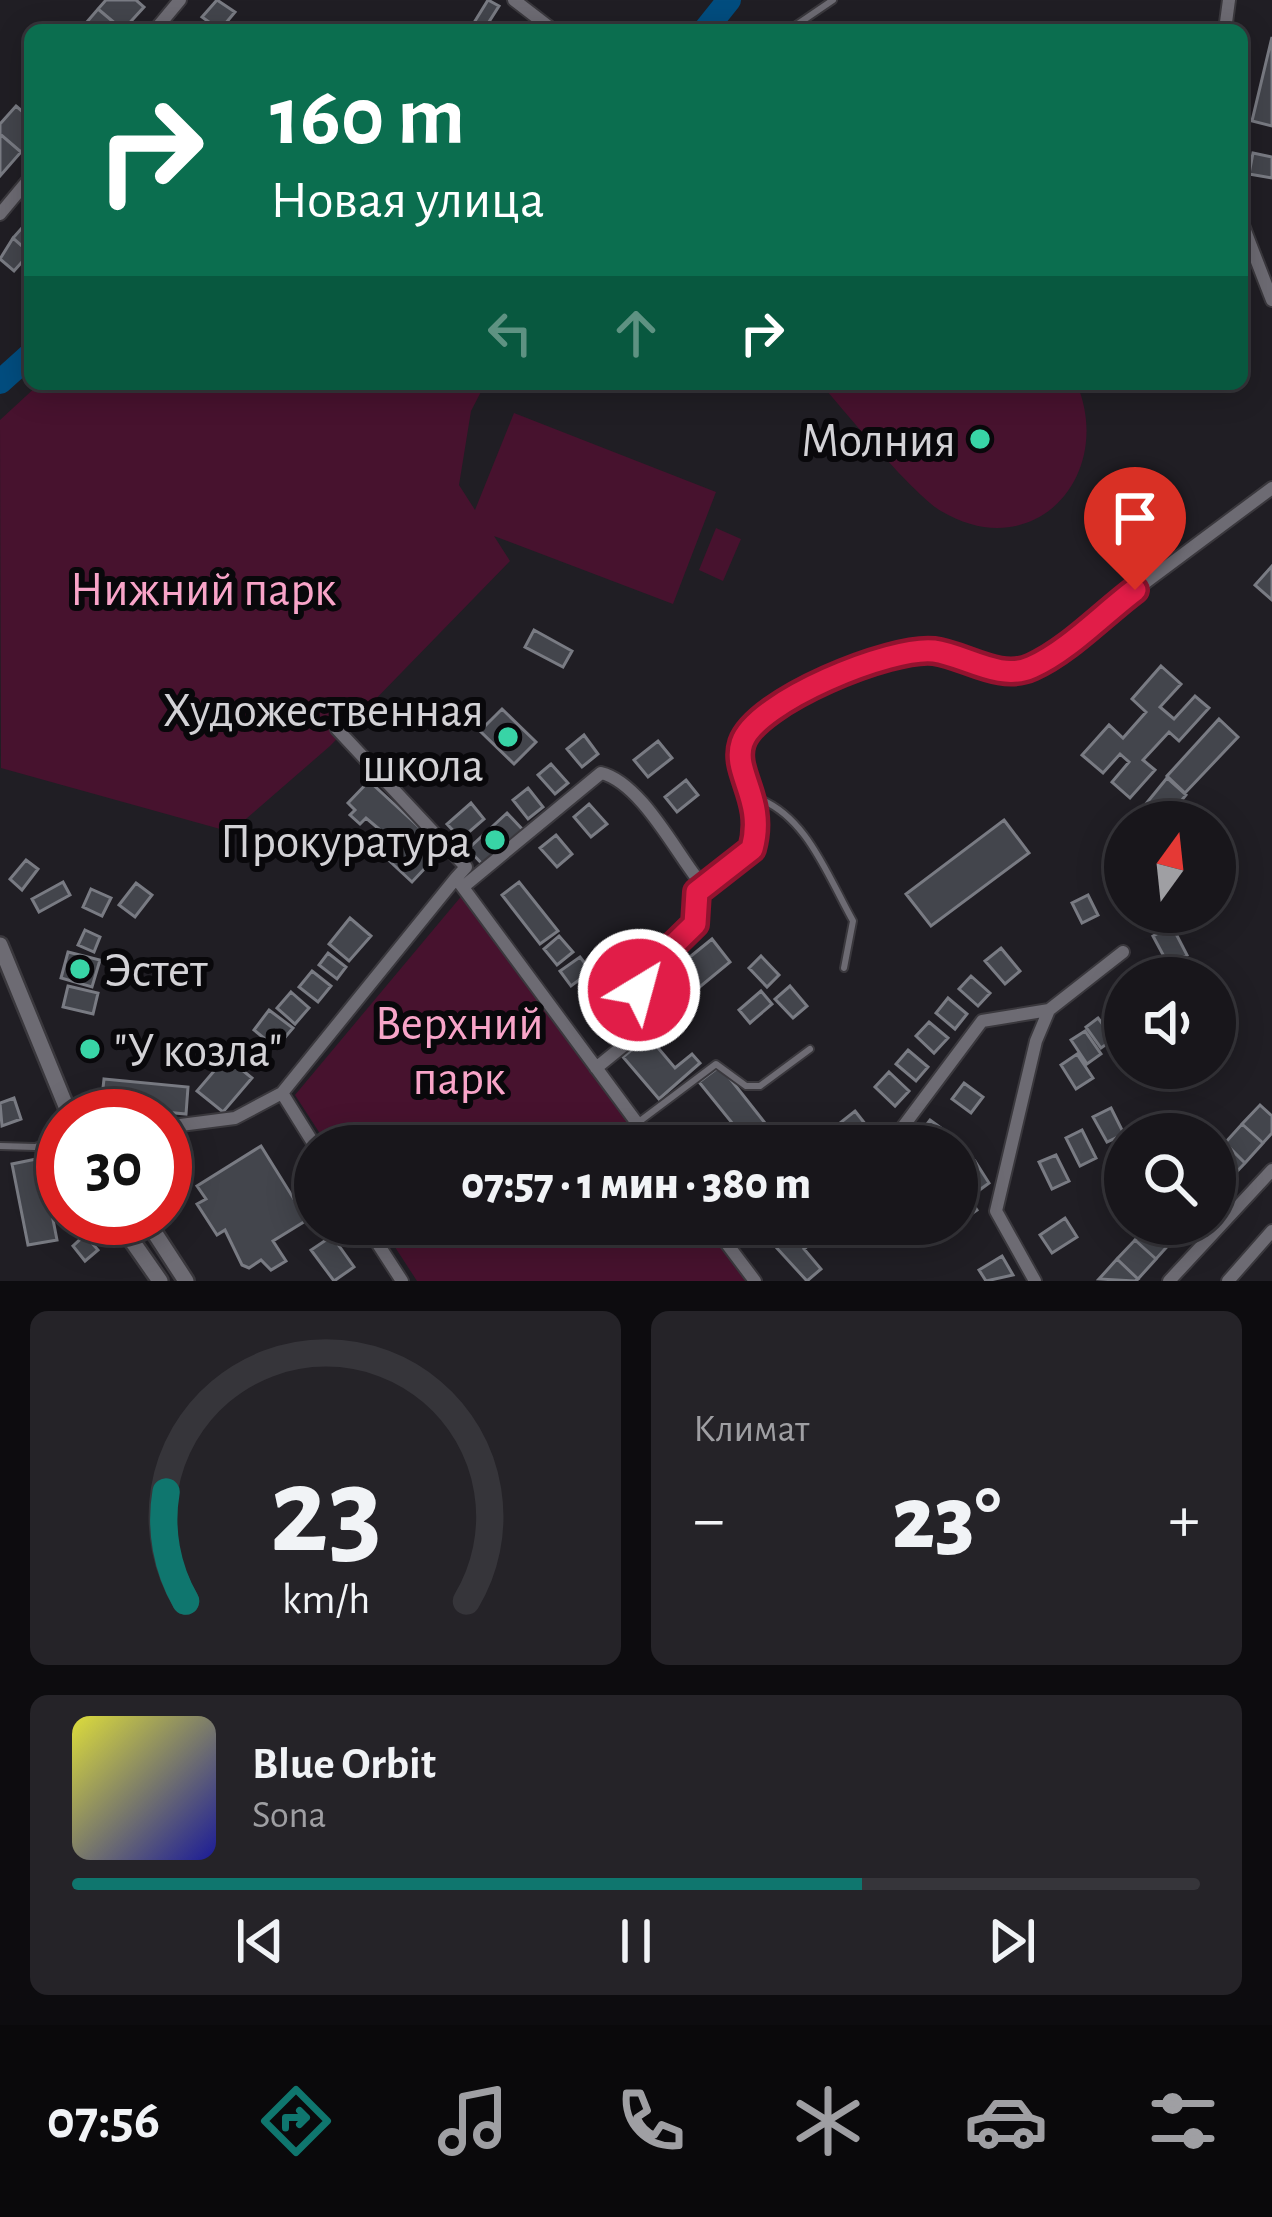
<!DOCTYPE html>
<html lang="ru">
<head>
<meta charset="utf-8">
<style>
	:root { --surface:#18161b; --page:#252328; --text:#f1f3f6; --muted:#9f9fa3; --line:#36353a; --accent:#0f766e }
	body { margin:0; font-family:"Alegreya Sans",sans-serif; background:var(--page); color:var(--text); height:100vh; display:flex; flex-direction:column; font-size:45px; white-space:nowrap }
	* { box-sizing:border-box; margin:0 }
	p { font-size:39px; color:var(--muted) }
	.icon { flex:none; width:66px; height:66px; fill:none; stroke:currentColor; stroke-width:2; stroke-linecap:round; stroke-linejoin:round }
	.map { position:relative; height:1281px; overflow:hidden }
	.side { display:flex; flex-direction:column; gap:30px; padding:30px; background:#0d0c0f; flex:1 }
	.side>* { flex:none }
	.banner { position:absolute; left:24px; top:24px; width:1224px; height:366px; border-radius:18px; box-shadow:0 6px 30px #0003,0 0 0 3px var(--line); background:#0b6e4f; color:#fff; overflow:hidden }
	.needle { width:78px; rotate:15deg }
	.tools { position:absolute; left:1104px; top:801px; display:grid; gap:24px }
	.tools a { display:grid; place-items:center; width:132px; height:132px; border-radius:50%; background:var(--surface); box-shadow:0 6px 30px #0003,0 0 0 3px var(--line); font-size:60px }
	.speed { position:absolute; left:36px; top:1089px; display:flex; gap:24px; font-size:60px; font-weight:700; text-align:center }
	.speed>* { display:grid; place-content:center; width:156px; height:156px; border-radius:50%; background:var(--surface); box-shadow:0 6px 30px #0003,0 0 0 3px var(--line); line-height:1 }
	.speed .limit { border:18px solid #d22; background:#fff; color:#111 }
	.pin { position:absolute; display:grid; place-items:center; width:102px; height:102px; color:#fff; margin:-123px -51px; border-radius:50% 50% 50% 0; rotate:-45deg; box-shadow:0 0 12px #0007 }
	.pin .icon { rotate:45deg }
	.me { position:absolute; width:132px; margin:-66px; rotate:37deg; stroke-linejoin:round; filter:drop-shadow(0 0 9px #0008) }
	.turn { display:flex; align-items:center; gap:42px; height:252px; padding:0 48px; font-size:54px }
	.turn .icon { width:156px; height:156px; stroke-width:2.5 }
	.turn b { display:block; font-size:84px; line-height:102px }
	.lanes { display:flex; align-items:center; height:114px; padding:0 48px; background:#0003; justify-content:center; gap:60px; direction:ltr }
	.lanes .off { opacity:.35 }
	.big { font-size:90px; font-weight:800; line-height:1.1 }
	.side .widget { flex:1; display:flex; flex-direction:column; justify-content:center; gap:18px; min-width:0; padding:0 42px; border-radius:18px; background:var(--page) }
	.side .dial { align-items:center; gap:0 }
	.dial svg { height:312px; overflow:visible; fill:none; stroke:var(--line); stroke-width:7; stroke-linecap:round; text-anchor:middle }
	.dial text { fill:var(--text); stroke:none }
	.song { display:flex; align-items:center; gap:36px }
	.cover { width:144px; height:144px; border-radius:18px; background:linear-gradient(135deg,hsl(60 70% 55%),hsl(240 70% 35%)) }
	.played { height:12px; border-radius:6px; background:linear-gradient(90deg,var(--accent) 70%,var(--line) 70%) }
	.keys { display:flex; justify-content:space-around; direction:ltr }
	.heat { display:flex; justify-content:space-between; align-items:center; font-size:66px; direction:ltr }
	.side .tiles { flex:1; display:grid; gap:30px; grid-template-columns:1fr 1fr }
	.widget:last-child { grid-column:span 2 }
	.trip { position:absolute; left:294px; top:1125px; width:684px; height:120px; border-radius:60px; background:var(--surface); box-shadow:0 6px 30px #0003,0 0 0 3px var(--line); font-weight:800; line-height:120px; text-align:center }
	.tab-bar { display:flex; height:192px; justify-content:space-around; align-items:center; background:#0a090b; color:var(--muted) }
	.tab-bar .icon { width:84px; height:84px }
	.tab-bar .current { color:var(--accent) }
	.tab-bar b { font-size:54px; color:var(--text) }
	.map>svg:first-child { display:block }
</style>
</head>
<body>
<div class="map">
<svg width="1272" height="1281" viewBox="0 0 1272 1281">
	<rect width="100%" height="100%" fill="#201e24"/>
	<path fill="#47122e" d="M39,384H485L471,411L459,485L475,510L514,413L716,492L673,604L494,536L510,561L330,746L231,832L1,768L0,420Z
		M821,384H1077C1115,477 1033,566 941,511C914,495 845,412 821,384Z
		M716,528L741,539L723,581L699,570Z
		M464,893L651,1146H328L295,1095Z
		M380,1224H709L751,1281H417Z"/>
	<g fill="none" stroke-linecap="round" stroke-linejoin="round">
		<path stroke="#024d7f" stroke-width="24" d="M705,30L729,0
			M0,382L30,355"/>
	</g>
	<path fill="#43454c" stroke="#797b83" stroke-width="3" d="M106,0H136L144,7L123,30L98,9Z
		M217,0L235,12L220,30L202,17Z
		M488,0L499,6L485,28L475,21Z
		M98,9L123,30H80Z
		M1272,37V126L1252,121Z
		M16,106L30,118V141L21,152L0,134V124Z
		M0,134L21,152L0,176Z
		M1253,153L1272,157V178L1249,174Z
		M29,220L30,221V253L13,238Z
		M13,238L30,253L14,271L0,259Z
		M1272,566V600L1255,585Z
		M534,630L572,651L563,667L525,647Z
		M1161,666L1181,684L1160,707L1174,719L1195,696L1209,708L1179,741L1169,732L1143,760L1155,770L1130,798L1112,782L1129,762L1120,754L1103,773L1082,755L1109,725L1123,738L1146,712L1132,699Z
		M502,709L536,742L514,764L480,731Z
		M1219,719L1238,737L1185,793L1167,776Z
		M584,735L598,754L582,767L567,749Z
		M658,741L672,758L648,777L634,760Z
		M551,764L568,783L555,794L538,775Z
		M1167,778L1186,795L1164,822H1154L1140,811Z
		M686,780L698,795L677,812L665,797Z
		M369,781L443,849L412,882L368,841L379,829L366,818L360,824L350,815L355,810L348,803Z
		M528,788L543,807L528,819L513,800Z
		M471,803L484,819L461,839L447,824Z
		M589,804L607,824L591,837L574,817Z
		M507,813L523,830L484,866L468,849Z
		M1004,820L1029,853L931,926L906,894Z
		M556,835L572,854L557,867L540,848Z
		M26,860L38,869L22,890L10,879Z
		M63,882L70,895L39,912L32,899Z
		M519,882L558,931L540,944L502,895Z
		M136,883L152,895L135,917L119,905Z
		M91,889L111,898L102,916L83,907Z
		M1088,895L1098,915L1082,923L1072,903Z
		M350,918L371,936L349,961L329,944Z
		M1172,926L1187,955L1168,964L1153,936Z
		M85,930L100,937L94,952L78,945Z
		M559,936L573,952L557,965L544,949Z
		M712,939L730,962L667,1014L648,991Z
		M1001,948L1020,971L1005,984L985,961Z
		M68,952L100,960L92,987L61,978Z
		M328,953L346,967L337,979L319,965Z
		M761,956L779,975L767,987L749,968Z
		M580,957L591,971L571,986L560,971Z
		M312,971L331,986L318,1002L299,987Z
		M971,976L990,993L978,1006L959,989Z
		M68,986L98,993L93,1014L63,1007Z
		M600,986L639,1034L622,1047L583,999Z
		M790,986L807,1006L793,1018L775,999Z
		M761,991L772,1004L750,1023L739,1010Z
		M291,992L309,1008L295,1024L277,1008Z
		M948,998L967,1014L955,1029L936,1013Z
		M269,1010L293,1028L276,1048L254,1030Z
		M1118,1011L1125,1021L1120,1044L1104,1021Z
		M1098,1018L1114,1039L1101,1048L1086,1027Z
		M929,1022L948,1038L934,1053L916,1036Z
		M1085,1031L1101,1054L1087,1064L1071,1040Z
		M648,1036L675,1068L692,1054L700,1063L659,1099L623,1057Z
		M908,1050L928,1067L916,1081L896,1064Z
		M1077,1054L1093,1078L1076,1089L1061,1065Z
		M226,1057L252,1078L223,1112L197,1091Z
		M720,1066L765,1123L745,1139L699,1082Z
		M889,1072L909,1091L895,1106L875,1087Z
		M104,1079L188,1087L186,1114L101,1106Z
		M964,1083L983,1097L971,1113L952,1099Z
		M14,1098L21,1119L2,1126L0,1103Z
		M1260,1105L1272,1116V1133L1263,1143L1242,1124Z
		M1111,1108L1124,1134L1107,1142L1093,1117Z
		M855,1111L877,1139L868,1146H811Z
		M930,1120L952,1136L944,1146H930L917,1137Z
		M1242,1124L1263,1143L1245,1163L1225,1143Z
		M1082,1130L1096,1158L1080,1166L1066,1138Z
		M1225,1143L1245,1163L1228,1181L1215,1169V1153Z
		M261,1146L307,1220L273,1241L286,1261L271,1270L261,1260L249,1268L242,1265L225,1230L217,1235L197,1204L206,1199L197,1186Z
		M1056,1155L1069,1181L1052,1189L1039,1162Z
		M41,1158L57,1240L28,1245L12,1164Z
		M975,1161L989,1183L974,1194L959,1172Z
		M961,1186L977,1210L961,1221L957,1215Z
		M1065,1218L1077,1237L1052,1253L1040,1235Z
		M799,1224H834L804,1249L821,1269L807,1281L774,1245Z
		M1150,1224L1173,1240L1156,1259L1135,1240Z
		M1156,1224H1188L1173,1240Z
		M85,1235L98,1250L85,1261L73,1246Z
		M332,1236L354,1267L334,1281L311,1250Z
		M1135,1240L1156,1259L1138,1279L1117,1259Z
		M1002,1256L1013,1275L986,1281L979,1270Z
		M1117,1259L1138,1279L1135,1281L1099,1279Z"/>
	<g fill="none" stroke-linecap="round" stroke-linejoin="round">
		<g stroke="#3a383d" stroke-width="10">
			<path id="service" d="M789,30L833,0
				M754,797C806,813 828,877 853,921L844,968
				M640,1121L716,1064L746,1086H760L810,1049
				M0,1146L35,1147L63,1138"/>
		</g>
		<g stroke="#3a383d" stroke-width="16">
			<path id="minor" d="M514,0L553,30
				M155,30L180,0
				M1225,30L1229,0
				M0,214L30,178
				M1242,223L1272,300
				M337,729L466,867L456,878L654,1146
				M463,887L601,773C639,782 673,847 696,877L697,892
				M596,1068L644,1029L640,982L695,924L697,892L752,849C766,799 732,774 742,743C755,701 892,646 934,651C970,655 995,675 1032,667L1272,488
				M282,1093L315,1146
				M165,1127L235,1118L282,1093L456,878
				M902,1128L982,1021L1049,1010
				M365,1224L402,1281
				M712,1224L755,1281
				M1035,1281L996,1211L1036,1041L1049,1010L1123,952
				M1169,1281L1272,1170
				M1228,1281L1272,1231"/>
		</g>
		<g stroke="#3a383d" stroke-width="20">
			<path id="tertiary" d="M0,945L70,1116
				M116,1218L160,1281
				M145,1218L186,1281"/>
		</g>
		<use href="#service" stroke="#6d6b73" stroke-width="6"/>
		<use href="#minor" stroke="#6d6b73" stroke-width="12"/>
		<use href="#tertiary" stroke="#6d6b73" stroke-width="15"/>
	</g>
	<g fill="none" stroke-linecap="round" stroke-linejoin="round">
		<g stroke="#92132f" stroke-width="30">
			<path id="route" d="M639,990L644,974L695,924L697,892L752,849C766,799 732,773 742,743C756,701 892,646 934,651C965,655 1000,682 1032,667C1068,651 1103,614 1135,590"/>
		</g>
		<use href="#route" stroke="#e11d48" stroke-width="21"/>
	</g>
	<g fill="#38d4a6" stroke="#09080b" stroke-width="4.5">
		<circle cx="980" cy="439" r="12"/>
		<circle cx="508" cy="737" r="12"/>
		<circle cx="495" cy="840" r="12"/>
		<circle cx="80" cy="969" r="12"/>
		<circle cx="90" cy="1049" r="12"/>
	</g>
	<g text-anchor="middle" stroke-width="12" stroke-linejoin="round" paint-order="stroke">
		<g font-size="48" fill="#d3d2d6" stroke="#09080b" text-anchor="end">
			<text x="956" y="456">Молния</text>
			<text x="484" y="726">Художественная<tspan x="484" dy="55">школа</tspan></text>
			<text x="471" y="857">Прокуратура</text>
			<text x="104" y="986" text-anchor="start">Эстет</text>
			<text x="114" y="1066" text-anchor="start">"У козла"</text>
		</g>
		<g font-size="48" fill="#f8a4c8" stroke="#09080b">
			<text x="203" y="605">Нижний парк</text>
			<text x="459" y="1039">Верхний<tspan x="459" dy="55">парк</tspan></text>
		</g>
	</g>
</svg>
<div class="tools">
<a><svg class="needle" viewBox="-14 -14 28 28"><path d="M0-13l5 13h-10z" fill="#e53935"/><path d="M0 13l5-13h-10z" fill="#9f9fa3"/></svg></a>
<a><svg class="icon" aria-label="sound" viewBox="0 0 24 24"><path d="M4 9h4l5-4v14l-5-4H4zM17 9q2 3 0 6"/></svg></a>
<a><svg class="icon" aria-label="search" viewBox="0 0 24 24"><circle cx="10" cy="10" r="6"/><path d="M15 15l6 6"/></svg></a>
</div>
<div class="speed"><div class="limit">30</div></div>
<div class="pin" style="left:1135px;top:590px;background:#d93025"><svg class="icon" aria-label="arrive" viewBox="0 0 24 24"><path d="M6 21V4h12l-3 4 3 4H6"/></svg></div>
<svg class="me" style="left:639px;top:990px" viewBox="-20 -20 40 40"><circle r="17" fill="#e11d48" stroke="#fff" stroke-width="3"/><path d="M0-11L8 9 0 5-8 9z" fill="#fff"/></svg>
<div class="trip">07:57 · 1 мин · 380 m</div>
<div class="banner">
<div class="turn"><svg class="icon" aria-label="right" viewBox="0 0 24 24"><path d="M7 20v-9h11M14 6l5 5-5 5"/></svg><div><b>160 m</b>Новая улица</div></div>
<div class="lanes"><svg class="icon off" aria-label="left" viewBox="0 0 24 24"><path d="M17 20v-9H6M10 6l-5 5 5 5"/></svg><svg class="icon off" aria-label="ahead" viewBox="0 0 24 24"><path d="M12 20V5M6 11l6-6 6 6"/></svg><svg class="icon" aria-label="right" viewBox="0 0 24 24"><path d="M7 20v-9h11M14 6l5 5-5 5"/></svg></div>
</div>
</div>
<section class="side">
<div class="tiles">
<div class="widget dial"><svg viewBox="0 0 100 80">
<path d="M14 69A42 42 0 1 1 86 69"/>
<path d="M14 69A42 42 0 0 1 9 41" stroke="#0f766e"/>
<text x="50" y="56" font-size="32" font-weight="700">23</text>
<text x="50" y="72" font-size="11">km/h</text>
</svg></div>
<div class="widget"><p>Климат</p>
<div class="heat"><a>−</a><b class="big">23°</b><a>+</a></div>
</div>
<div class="widget">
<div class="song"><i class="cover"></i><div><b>Blue Orbit</b><p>Sona</p></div></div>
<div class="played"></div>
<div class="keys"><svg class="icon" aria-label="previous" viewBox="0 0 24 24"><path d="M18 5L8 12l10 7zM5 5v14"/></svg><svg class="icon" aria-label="pause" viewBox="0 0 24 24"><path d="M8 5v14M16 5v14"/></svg><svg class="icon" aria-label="next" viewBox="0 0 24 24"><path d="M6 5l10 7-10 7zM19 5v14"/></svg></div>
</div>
</div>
</section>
<nav class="tab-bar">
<b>07:56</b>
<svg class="icon current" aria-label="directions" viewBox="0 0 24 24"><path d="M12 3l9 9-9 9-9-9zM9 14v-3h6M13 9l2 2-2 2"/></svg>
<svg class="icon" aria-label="music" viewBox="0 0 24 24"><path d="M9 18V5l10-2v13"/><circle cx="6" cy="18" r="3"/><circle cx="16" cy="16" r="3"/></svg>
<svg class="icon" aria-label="phone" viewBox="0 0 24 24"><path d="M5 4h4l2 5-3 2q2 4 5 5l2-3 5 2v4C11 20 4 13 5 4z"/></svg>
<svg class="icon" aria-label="climate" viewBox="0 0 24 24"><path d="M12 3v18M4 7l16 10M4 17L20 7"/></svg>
<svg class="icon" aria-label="car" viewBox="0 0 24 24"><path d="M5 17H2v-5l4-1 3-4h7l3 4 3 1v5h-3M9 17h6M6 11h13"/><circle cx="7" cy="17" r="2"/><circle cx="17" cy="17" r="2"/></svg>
<svg class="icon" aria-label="filters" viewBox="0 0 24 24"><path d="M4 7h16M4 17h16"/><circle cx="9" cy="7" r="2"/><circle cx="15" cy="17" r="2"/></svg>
</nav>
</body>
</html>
